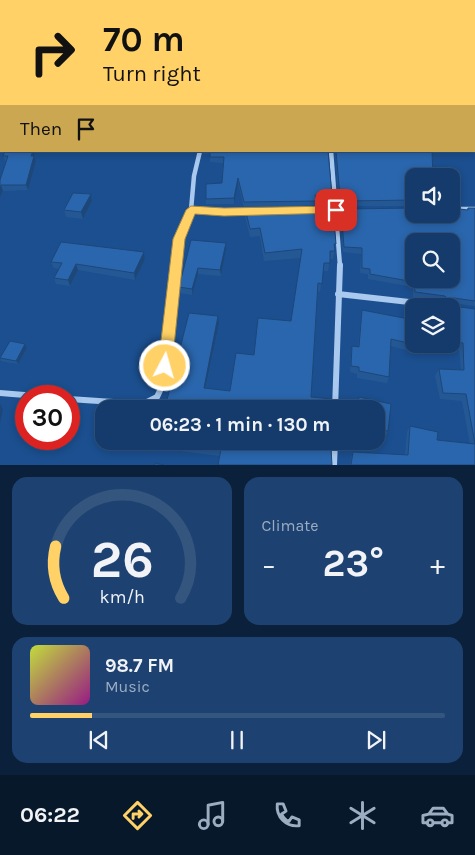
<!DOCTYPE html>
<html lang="en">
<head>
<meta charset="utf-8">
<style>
	:root { --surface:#143b6b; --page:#1d4271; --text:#f1f3f6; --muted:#9dadc1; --line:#33557e; --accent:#ffd166 }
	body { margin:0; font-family:Karla,sans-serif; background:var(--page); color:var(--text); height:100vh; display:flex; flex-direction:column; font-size:19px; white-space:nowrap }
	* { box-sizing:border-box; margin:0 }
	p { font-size:16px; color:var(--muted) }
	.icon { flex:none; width:28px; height:28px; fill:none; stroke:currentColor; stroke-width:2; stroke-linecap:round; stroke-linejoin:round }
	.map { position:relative; height:465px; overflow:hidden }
	.details { display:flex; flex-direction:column; gap:12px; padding:12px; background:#0b203b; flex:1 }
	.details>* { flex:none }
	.hud { position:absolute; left:0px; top:0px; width:475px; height:152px; box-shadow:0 2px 8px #0003,0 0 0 1px var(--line); background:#ffd166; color:#111; overflow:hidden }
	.fabs { position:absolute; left:405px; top:168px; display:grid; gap:10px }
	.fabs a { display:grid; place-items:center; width:55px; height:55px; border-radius:10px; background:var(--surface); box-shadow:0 2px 8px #0003,0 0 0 1px var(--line); font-size:25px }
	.speed { position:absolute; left:15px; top:385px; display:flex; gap:10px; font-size:25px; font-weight:700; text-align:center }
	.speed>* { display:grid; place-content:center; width:65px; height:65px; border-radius:50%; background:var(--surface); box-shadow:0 2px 8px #0003,0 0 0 1px var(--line); line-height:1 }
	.speed .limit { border:8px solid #d22; background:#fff; color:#111 }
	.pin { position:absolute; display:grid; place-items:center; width:42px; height:42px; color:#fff; margin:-21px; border-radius:10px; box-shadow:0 2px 8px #0006 }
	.me { position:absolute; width:55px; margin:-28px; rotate:6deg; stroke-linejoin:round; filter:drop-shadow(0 0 4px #0008) }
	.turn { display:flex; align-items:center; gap:18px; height:105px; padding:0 20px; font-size:22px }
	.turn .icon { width:65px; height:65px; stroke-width:2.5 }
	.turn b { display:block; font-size:35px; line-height:42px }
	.then { display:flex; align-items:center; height:48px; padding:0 20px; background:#0003; gap:10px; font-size:19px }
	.big { font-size:38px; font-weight:700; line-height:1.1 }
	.details .widget { flex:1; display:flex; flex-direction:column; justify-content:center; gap:8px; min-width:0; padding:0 18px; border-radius:15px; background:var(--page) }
	.details .dial { align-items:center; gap:0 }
	.dial svg { height:130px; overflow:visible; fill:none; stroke:var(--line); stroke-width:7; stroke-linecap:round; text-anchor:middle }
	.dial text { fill:var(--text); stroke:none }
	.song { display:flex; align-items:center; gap:15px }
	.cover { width:60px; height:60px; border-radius:8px; background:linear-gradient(135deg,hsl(70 70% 55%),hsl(310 70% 35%)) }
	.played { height:5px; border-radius:2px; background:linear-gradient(90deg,var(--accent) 15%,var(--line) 15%) }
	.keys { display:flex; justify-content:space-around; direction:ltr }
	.heat { display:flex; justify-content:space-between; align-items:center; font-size:28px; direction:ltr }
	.details .tiles { flex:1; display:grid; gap:12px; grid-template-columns:1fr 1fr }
	.widget:last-child { grid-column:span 2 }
	.trip { position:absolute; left:95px; top:400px; width:290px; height:50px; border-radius:15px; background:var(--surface); box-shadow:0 2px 8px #0003,0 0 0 1px var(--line); font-weight:700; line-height:50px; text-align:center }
	.menu { display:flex; height:80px; justify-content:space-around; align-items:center; background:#08182b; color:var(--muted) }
	.menu .icon { width:35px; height:35px }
	.menu .on { color:var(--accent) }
	.menu b { font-size:22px; color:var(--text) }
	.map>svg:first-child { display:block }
</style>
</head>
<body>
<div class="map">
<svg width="475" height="465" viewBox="0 0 475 465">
	<rect width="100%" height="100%" fill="#1b4f8f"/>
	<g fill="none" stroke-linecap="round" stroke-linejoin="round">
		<path stroke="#a9c9ee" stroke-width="4.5" d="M331,151L340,266
			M451,209H475
			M191,210L250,211
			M311,210L353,209
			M176,266L179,239L191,210L194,176L200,151"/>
		<path stroke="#a9c9ee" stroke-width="6" d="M338,294L427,304
			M0,393L37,396
			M69,399L143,404L157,397L163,384L176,265
			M335,409L340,265
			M334,465L335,441"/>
		<path fill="#a9c9ee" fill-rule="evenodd" d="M474,41H475V45H474Z
			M0,74H1V78H0Z"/>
	</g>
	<path fill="#245895" d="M35,151L34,156L36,161L28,190L3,191L0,197V180L6,161H5L3,156Z
		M140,151H196L195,153L141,152Z
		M203,151H328L332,195L331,201L316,200L315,206L319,220L336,244L333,259H330L328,271H323L320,292L318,291L311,397L169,407L167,400L219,324L206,388L230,391L254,355L291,321L301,258L264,261L260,236L250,237L245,216V208H244L238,183L234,204H206V199L222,183L223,163L210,162V154H204Z
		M335,151H432L414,176V206H345L344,201H339Z
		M91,194L92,201L83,219L66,217L64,210Z
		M468,208H475V306L451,303L453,306L475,309V465H350L351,457L353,452L405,455L407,432L410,426L437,440L470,444L462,401L440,399L435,376L439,369L461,370L459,350L430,344H451V306H421L423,302L445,304L443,301L413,297V287L368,279V274L360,273L361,254L343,252L341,227L342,222H348L346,214L347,209L467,210Z
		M191,240L226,249L221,276L198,274L192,295L179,293V287Z
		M144,252L145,259L135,280L78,270L70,286L56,284L54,278L59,269L54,268L51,262Z
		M362,310L414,320V340L408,339V343L405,350L391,346L389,377L387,383L357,378V374L350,372L351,352L352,346L358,347L361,317Z
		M25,344L27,348L18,364L1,361L0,357Z
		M359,397L391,404L388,431L386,436L376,435V409H357Z
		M303,441L220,456L163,449L161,442Z"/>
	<path fill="#1d4779" d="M199,0H210V1H192Z
		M33,151H35L34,157V156L36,161L28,190L26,185Z
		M238,178V183L234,204V198Z
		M1,185L3,191L0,197V187Z
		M91,194L92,201L83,219L81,212Z
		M226,243V249L221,276L220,270Z
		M144,252L145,259L135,280L134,273Z
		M76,264L78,270L70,286L68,280Z
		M198,268V274L192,295V289Z
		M454,298L452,303L447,305L449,300Z
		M218,316L219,324L204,395V388Z
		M25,344L27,348L18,364L16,361Z
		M0,404L3,409L0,423Z"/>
	<path fill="#2a66ad" stroke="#1d4779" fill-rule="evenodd" d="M0,0H199L192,1H1V38H0Z
		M213,0H270L271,1H214Z
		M336,0H463L464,1H330Z
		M474,59L475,61V78H474Z
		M0,78H1V119L0,118Z
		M474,118H475V137H474Z
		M5,151H33L31,156H34L26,185H1L0,187V180L8,156H3Z
		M210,151H328L332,195H315L316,201L244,202L238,178L234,198L206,199V184L222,183L224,157H210Z
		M336,151H432L433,176H414V200L346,201L345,196H340Z
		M73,193L91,194L81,212L64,210Z
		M317,206L319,220H334L336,244H334L335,251H330V263H324L322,284L318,283L311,397L332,399V409H169L171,400H167L189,313L218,316L204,388L230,391L236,353L254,355L258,318L291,321L302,249L265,253L260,228L250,229L245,208Z
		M414,208V214H451V208L468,210V208H475V301L454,298L449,300L445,296L415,292L414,282L370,274V269L362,268V248L344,247L342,222H350L347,209ZM414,241H451V279H414Z
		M191,240L226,243L220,270L198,268L192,289L179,287Z
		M61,242L144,252L134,273L76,264L68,280L54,278L62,263L51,262Z
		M423,302L444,304L449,302L453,306L475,309V444L466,394L443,393L439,369L464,370L463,343L451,341V306H422Z
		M362,310L414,320V333L409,332L408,343L391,339L389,377L359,371V367L351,366L352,346L359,347Z
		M10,341L25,344L16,361L0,358Z
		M359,397L391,404L388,431L376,429V409H358Z
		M410,426L438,432L437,440L475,444V465H351L353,452L408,455Z
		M162,441H303L302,447L331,449L332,465H218L221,449L161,442Z
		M155,463L164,465H154Z"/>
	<path fill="#ffd166" stroke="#a68842" d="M191,206L224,208L336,206L342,210L336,213L224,216L195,214L185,239L172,366L170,370L165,372L160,370L158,366L173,239L186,210Z"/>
</svg>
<div class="fabs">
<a><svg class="icon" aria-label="sound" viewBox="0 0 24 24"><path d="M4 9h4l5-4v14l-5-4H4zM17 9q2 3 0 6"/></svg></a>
<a><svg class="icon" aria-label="search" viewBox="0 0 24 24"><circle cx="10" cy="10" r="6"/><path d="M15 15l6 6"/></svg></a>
<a><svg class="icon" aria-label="layers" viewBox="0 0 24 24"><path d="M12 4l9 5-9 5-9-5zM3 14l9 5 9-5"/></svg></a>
</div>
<div class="speed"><div class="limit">30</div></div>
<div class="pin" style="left:336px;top:210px;background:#d93025"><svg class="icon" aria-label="arrive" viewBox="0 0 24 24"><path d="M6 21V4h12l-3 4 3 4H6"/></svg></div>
<svg class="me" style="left:165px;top:366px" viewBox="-20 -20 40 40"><circle r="17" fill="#ffd166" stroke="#fff" stroke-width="3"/><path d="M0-11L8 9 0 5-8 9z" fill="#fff"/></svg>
<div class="trip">06:23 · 1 min · 130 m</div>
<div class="hud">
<div class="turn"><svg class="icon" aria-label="right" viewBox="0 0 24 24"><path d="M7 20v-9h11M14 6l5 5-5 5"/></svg><div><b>70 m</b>Turn right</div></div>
<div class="then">Then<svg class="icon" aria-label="arrive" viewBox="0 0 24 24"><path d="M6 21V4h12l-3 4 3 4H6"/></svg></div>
</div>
</div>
<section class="details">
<div class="tiles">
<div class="widget dial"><svg viewBox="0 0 100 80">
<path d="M14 69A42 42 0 1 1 86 69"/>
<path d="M14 69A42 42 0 0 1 9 37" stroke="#ffd166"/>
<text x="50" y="56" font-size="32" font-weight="700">26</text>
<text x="50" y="72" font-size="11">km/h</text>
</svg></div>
<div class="widget"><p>Climate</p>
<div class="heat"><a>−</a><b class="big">23°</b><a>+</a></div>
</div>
<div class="widget">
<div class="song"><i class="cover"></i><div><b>98.7 FM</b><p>Music</p></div></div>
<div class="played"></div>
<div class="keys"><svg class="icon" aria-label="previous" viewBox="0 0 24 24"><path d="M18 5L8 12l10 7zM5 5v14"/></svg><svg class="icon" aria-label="pause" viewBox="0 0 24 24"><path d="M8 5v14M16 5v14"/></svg><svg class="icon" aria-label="next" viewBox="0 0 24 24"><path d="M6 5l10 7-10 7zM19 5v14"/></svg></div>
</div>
</div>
</section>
<nav class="menu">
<b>06:22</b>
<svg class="icon on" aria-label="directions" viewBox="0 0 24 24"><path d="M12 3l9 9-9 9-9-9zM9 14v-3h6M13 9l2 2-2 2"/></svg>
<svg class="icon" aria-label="music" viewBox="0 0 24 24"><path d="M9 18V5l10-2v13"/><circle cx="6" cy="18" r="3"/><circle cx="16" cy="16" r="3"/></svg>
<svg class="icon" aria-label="phone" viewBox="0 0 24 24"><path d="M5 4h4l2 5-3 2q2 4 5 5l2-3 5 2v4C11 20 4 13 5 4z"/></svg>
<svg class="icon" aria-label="climate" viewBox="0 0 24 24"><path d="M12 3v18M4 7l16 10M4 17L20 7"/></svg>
<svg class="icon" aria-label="car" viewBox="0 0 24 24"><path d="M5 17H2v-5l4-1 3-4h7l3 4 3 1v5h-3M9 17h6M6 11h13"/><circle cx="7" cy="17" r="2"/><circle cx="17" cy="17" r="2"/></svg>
</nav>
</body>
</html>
